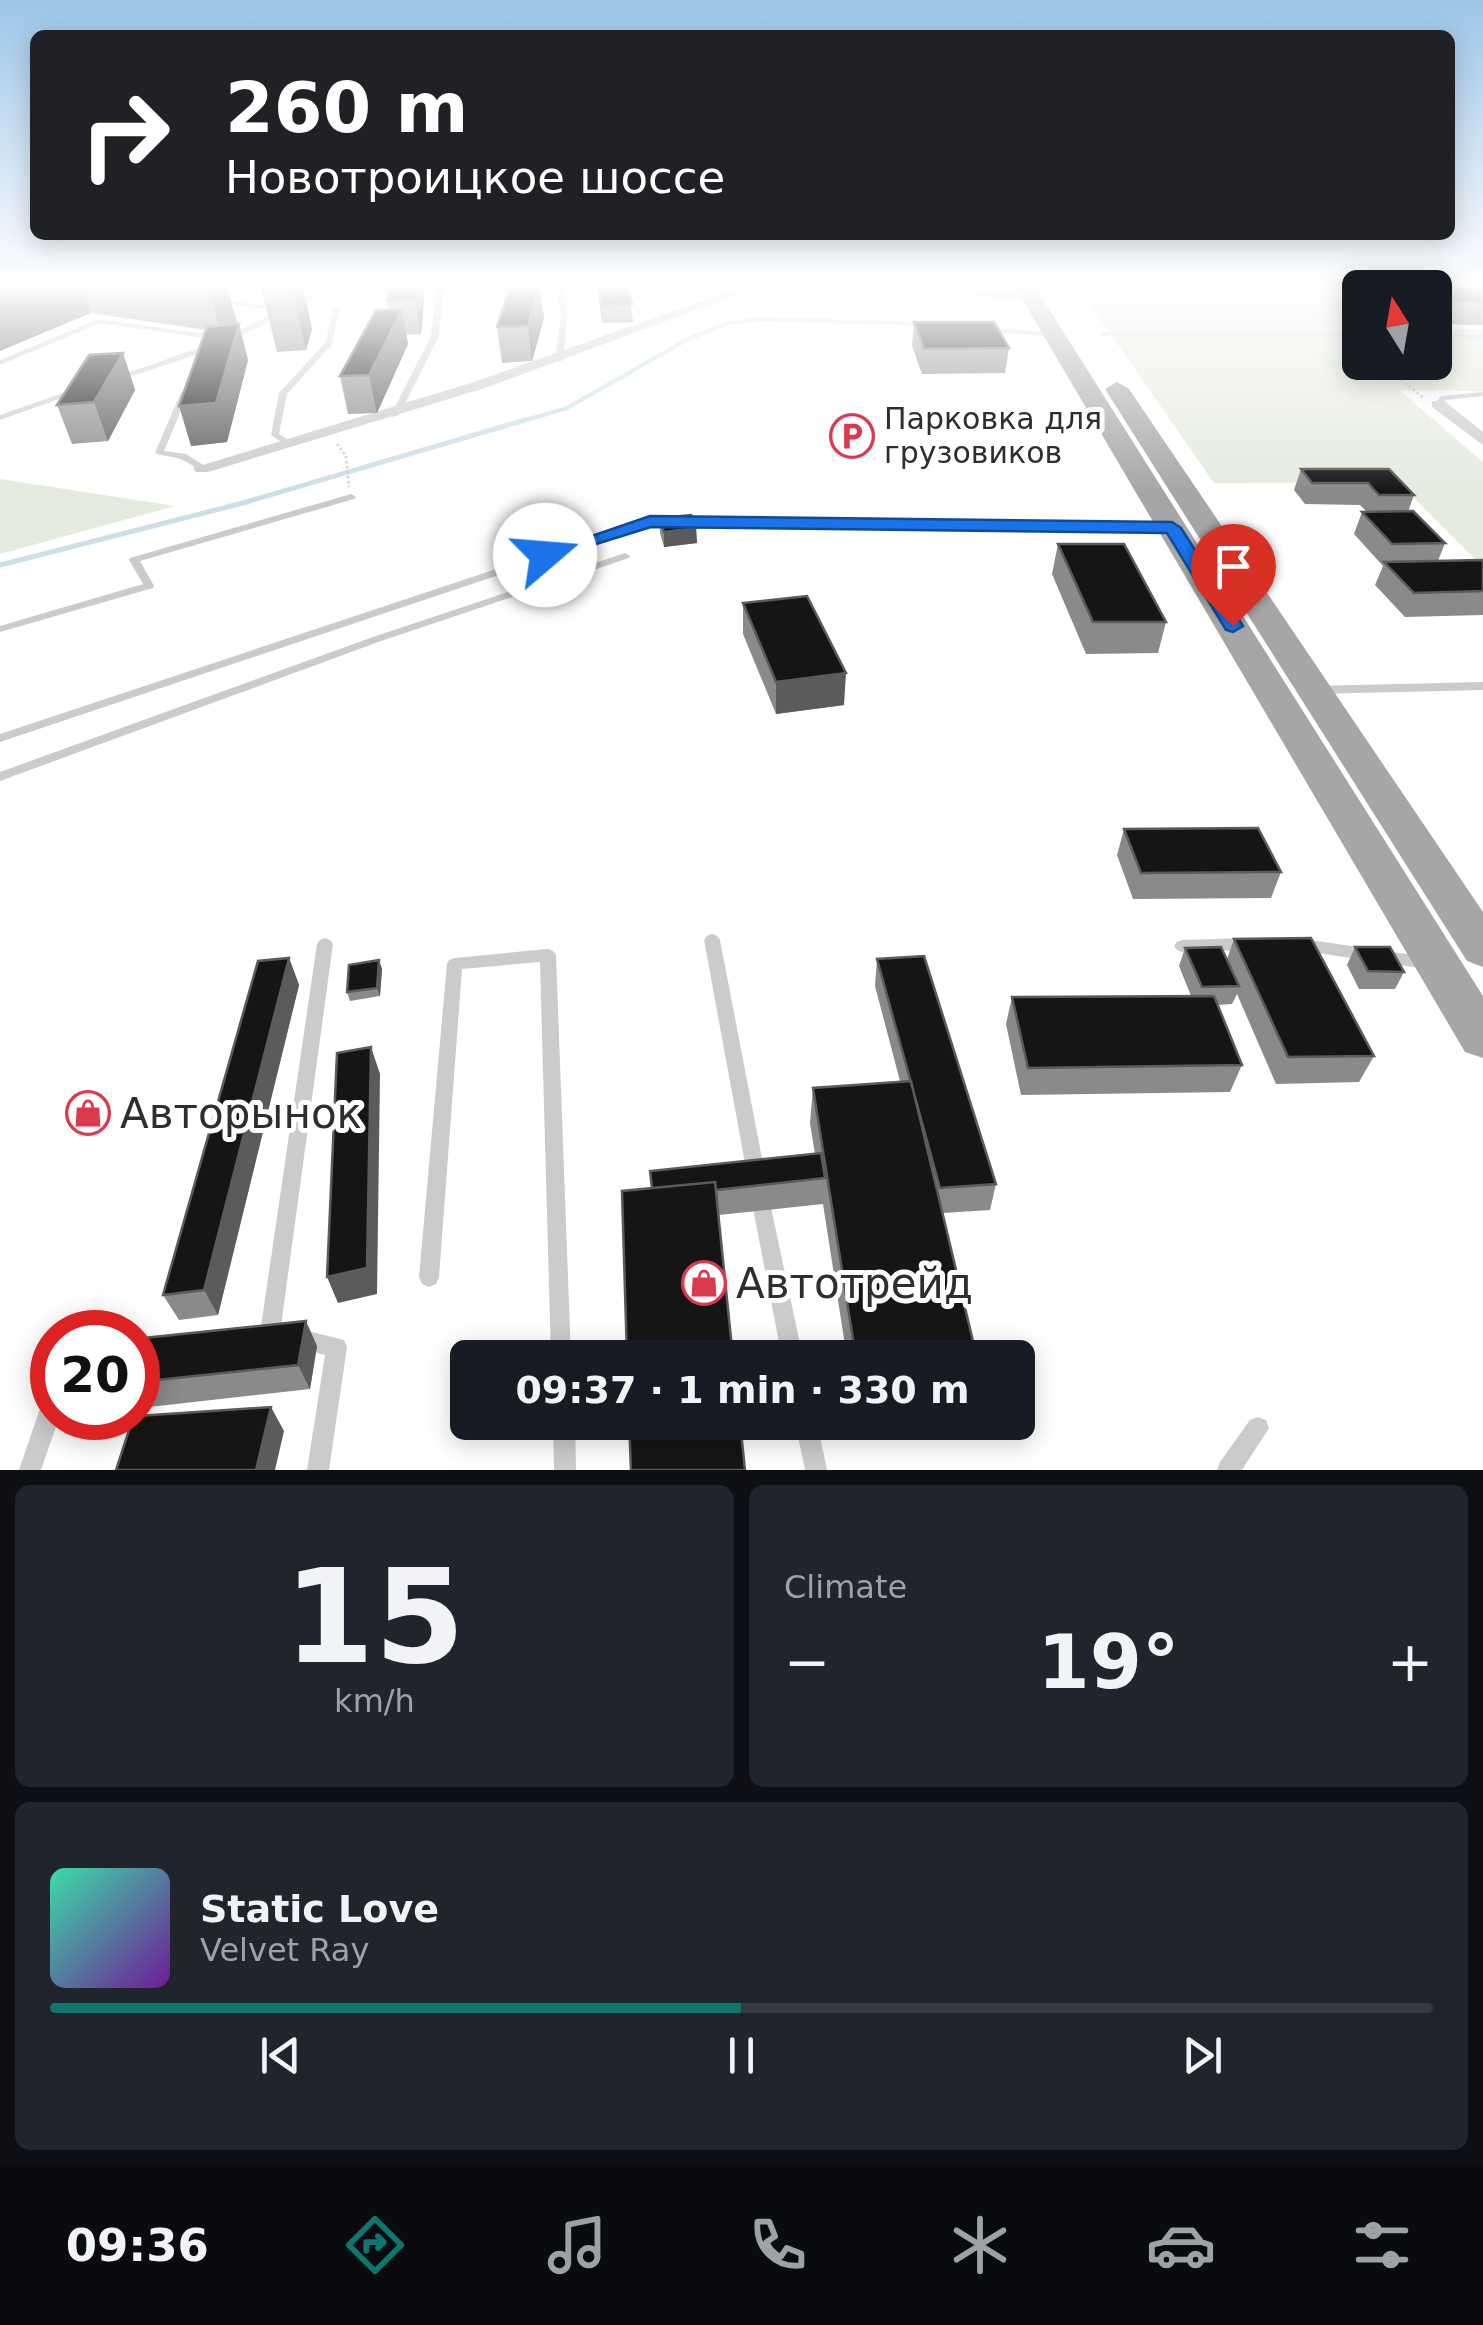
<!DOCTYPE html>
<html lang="en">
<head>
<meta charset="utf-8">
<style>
	:root { --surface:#171b24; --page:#20242c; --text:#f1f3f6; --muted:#9ea1a6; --line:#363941; --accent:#0f766e }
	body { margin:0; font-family:"DejaVu Sans",sans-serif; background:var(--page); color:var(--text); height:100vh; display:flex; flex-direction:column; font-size:38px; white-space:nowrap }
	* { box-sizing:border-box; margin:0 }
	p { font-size:32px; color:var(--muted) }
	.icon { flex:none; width:55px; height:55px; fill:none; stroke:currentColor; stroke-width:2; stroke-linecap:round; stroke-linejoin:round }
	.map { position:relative; height:1470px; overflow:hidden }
	.side { display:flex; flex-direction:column; gap:15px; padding:15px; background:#0d0f14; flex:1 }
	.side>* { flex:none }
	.hud { position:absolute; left:30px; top:30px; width:1425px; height:210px; border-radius:15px; box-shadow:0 5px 25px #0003; background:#202124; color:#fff; overflow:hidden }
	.needle { width:65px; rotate:349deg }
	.fabs { position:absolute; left:1342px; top:270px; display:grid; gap:20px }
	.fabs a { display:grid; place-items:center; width:110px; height:110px; border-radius:15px; background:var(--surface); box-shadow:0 5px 25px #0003; font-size:50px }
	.speed { position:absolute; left:30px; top:1310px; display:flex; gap:20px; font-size:50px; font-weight:700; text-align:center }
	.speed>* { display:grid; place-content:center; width:130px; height:130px; border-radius:50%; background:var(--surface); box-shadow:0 5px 25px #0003; line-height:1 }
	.speed .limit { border:15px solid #d22; background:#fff; color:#111 }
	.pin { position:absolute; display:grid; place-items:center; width:85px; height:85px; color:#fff; margin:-102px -42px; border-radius:50% 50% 50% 0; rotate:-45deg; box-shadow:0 0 10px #0007 }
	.pin .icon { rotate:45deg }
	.me { position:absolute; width:110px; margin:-55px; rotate:72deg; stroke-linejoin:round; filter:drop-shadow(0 0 8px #0008) }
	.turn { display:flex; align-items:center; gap:35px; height:210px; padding:0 30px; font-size:45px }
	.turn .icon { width:130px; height:130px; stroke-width:2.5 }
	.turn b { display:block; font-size:70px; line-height:85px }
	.big { font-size:75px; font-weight:600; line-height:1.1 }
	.side .card { flex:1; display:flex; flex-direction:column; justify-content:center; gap:15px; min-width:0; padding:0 35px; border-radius:15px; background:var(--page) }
	.side .dial { align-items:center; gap:0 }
	.dial b { font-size:130px; line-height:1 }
	.song { display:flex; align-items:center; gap:30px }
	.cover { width:120px; height:120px; border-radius:15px; background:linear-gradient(135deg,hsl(160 70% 55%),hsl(280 70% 35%)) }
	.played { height:10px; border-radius:5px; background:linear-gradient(90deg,var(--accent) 50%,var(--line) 50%) }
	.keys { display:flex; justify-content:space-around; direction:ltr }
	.heat { display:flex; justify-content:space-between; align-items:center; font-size:55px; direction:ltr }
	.side .tiles { flex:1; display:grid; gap:15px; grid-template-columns:1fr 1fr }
	.card:last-child { grid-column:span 2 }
	.trip { position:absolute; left:450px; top:1340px; width:585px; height:100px; border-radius:15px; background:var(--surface); box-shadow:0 5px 25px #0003; font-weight:600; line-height:100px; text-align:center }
	.menu { display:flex; height:160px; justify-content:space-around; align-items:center; background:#090b0e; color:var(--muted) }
	.menu .icon { width:70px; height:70px }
	.menu .on { color:var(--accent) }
	.menu b { font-size:45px; color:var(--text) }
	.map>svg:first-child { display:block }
</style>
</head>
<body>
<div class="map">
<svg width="1483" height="1470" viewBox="0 0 1483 1470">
	<rect width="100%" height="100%" fill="#fff"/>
	<path fill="#e5ebdd" d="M1073,287H1320L1360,318V362H1435V329L1483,330V391L1399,390L1483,462V567L1398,482L1214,483L1105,326Z
		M0,479L175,506L0,554Z"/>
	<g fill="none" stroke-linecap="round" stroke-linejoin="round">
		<path stroke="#cadfea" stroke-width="4" d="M993,330L1046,334
			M1103,334H1360
			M1435,335L1483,337
			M516,423L567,408L688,339L726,324L758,319L920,324"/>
		<path stroke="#cadfea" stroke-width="5" d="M0,565L243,503L525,420"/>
		<path stroke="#cbcbcb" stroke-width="2.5" stroke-dasharray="2.5 2.5" stroke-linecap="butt" d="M1283,287L1360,349
			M1377,362L1424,398
			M337,444L346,456L349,487"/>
		<path fill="#cbcbcb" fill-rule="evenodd" d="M327,287H334L222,346L120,380L113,378L216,342L279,311L215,302L213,301V299L279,307L282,309Z
			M437,287H443L439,336L399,415L392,417L391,415L431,336Z
			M557,287H563L567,317L563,360L559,362L555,360L561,317Z
			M334,309L339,310L332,344L287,394L279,434L296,445L289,447L271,435L279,393L325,343Z
			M99,319L218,336L222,338L218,340L100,323L0,365V360Z
			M72,390L79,392L0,420V415Z
			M181,392L188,394L164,451L186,454L205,466V470C194,469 188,461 177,458C169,456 162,456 155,453Z
			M1483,392V396L1446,400L1438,406L1434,404L1441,396Z
			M351,494L356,497L354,499L140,561L154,586L153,588L0,632V626L143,584L129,560L130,558Z
			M650,518L1170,525L1175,528L1170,531L651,524L0,742V734Z
			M625,553L630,556L629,558L381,641L0,781V772L373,637Z
			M1483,682V690L1316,694L1310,690L1316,686Z
			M712,934L717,936L720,940L765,1174L763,1180L756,1182L749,1180L747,1174L704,940L707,936Z
			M325,938L330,940L333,944L281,1326L285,1334L282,1341L275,1344L263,1340L260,1333L317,944L320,940Z
			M1248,938L1253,940L1256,944L1253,948L1248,950L1182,952L1177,950L1174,946L1177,942L1182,940Z
			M1303,939L1427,957L1433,959L1435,963L1433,967L1427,969L1303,951L1298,949L1295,945L1298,941Z
			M548,949L553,951L556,955L571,1358H551L540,962L462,969L439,1277L436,1284L429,1287L422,1284L419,1277L447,964L449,960L455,958Z
			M760,1189L767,1192L769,1198L803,1358H782L751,1198L753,1192Z
			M300,1329L344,1340L347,1347L329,1470H307L325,1355L293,1346L290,1339L293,1332Z
			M52,1394V1418H59L41,1470H19L44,1397Z
			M1258,1417L1266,1420L1269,1428L1242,1470H1217L1220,1462L1250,1420Z
			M553,1422H575L576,1470H554Z
			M795,1422H817L827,1470H805Z"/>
		<path fill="#cbcbcb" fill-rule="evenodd" d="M741,287H758L485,388L208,472H196L193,468L474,382Z
			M906,287L1029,292L1036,296L1029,300L912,291Z
			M1432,401H1444L1483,432V445L1432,407Z"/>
		<path fill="#a6a6a6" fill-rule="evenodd" d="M1015,287H1035L1483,996V1058L1465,1052Z
			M1117,382L1129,389L1483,912V967L1467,961L1105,389Z"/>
	</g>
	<path fill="#8a8a8a" d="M0,287H227L248,360L227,442L191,446L206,330L91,313Z
		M261,287H326L320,289L303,287L312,329L306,350L277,352Z
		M425,287L421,334L406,335L408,344L377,413L348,414L340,376L388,310L387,301Z
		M510,287H540L544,318L532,361L502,363L497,327Z
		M597,287H628L633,322L602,323Z
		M1390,287H1483V325L1435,324V288Z
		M914,322L1009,348L1005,373L922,374L912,346Z
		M123,353L135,390L108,441L72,444L57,405Z
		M1301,469H1389L1414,495L1408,512L1445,543L1438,561L1483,560V615L1405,617L1375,585L1383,566L1354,534L1362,512H1367L1360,505L1305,504L1294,490Z
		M659,518L696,528L697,543L664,547L660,533Z
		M1058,544L1166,622L1158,653L1086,654L1052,574Z
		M743,603L844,705L776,714L743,634Z
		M1124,829L1281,872L1271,898L1133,899L1117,855Z
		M1234,939L1374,1056L1359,1082L1276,1084L1237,994L1232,1004L1217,1005L1242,1065L1230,1092L1021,1095L1006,1024L1012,997L1191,996L1179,966L1185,948L1227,959Z
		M1355,947L1404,972L1395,989H1359L1347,965Z
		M289,958L299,985L218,1315L179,1320L163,1295Z
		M877,959L996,1184L990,1210L943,1213L977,1358H847L823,1204L719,1215L652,1188L815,1154L810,1123L813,1088L900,1081L875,986Z
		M379,960L382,969L380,996L350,1001L347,992Z
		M317,1346L310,1389L149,1407L138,1391V1361Z"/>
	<path fill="#5b5b5b" d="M19,287H82L91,313L0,351V294Z
		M208,287H227L237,324L221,332Z
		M292,287H303L312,329L306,350Z
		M416,287H425L421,334L415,299Z
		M539,287L544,318L532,361L528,326Z
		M402,310L408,344L377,413L369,375Z
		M239,324L248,360L227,442L191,446L179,406Z
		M123,353L135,390L108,441L94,402Z
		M696,528L697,543L664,547V532Z
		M846,673L844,705L776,714V682Z
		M289,958L299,985L218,1315L204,1290Z
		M379,960L382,969L380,996L377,988Z
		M371,1047L380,1074L377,1294L338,1303L327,1277Z
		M306,1321L317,1346L310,1389L298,1365Z
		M271,1407L284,1431L275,1470H256Z"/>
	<path fill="#151515" stroke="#5b5b5b" stroke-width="2.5" d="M0,287H19L0,294Z
		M389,287H416L415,299L387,301Z
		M510,287H539L528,326L497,327Z
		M598,287H628L632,304L601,306Z
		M1424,287H1483V302L1439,301L1435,297V288Z
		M376,310H402L369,375L340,376Z
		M914,322H994L1009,348L924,349Z
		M239,324L216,403L179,406L207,327Z
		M123,353L94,402L57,405L89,355Z
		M1301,469H1389L1414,495H1379L1368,483H1312Z
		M1413,511L1445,543L1392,544L1362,512Z
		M691,515L696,528L664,532L659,518Z
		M1058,544H1124L1166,622H1093Z
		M1483,560V591L1414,593L1384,562Z
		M807,596L846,673L776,682L743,603Z
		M1258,828L1281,872L1141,873L1124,829Z
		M1311,938L1374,1056L1288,1057L1234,939Z
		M1221,947L1239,986L1202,987L1185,948Z
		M1355,947H1390L1404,972L1368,971Z
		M924,956L996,1184L940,1188L877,959Z
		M289,958L204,1290L163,1295L258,961Z
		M379,960L377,988L347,992L349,965Z
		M1214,996L1242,1065L1028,1068L1012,997Z
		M371,1047L367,1268L327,1277L337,1053Z
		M911,1081L977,1358H856L813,1088Z
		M821,1153L825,1178L716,1190L715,1182L652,1188L650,1171Z
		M715,1182L733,1358H627L622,1191Z
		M306,1321L298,1365L138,1382V1361L144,1338Z
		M271,1407L256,1470H116L133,1418H138V1416Z
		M629,1422H740L745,1470H631Z"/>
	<linearGradient id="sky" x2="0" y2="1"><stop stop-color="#9cc5e9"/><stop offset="0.58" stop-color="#fff"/><stop offset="1" stop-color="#fff" stop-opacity="0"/></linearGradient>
	<rect width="1483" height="492" fill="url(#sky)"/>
	<path fill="#1a73e8" stroke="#114b97" stroke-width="2.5" d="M650,516L1172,522L1181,528L1243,626L1233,632L1226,630L1167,533L651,527L545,560L536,555Z"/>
	<defs>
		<g id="parking-ring" transform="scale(2.25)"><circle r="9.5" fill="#fff" stroke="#dc394f" stroke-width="1.5"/><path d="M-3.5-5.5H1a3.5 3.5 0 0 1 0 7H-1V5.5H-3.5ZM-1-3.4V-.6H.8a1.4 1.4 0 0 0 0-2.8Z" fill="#dc394f"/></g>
		<g id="shop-ring" transform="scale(2.25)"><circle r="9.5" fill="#fff" stroke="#dc394f" stroke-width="1.5"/><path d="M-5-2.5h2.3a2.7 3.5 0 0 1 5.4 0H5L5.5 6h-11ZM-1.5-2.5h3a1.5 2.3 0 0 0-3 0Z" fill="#dc394f"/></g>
	</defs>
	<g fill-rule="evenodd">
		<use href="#parking-ring" x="852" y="436"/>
		<use href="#shop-ring" x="88" y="1113"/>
		<use href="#shop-ring" x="704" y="1283"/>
	</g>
	<g text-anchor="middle" stroke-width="10" stroke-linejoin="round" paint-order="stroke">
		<g font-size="30" fill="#2e2e2e" stroke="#fff" text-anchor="start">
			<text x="884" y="429">Парковка для<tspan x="884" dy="34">грузовиков</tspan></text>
		</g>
		<g font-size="42" fill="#2e2e2e" stroke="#fff" text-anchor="start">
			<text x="120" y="1128">Авторынок</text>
			<text x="736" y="1298">Автотрейд</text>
		</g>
	</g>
</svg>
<div class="fabs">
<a><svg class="needle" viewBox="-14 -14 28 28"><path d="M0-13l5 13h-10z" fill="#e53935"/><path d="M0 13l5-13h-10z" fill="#9ea1a6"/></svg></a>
</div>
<div class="speed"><div class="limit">20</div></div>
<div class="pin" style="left:1233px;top:626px;background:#d93025"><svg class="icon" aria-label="arrive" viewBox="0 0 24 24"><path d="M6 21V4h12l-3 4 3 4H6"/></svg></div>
<svg class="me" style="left:545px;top:555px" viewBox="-20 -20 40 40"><circle r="19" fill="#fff"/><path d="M0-13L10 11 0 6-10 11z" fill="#1a73e8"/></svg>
<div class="trip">09:37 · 1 min · 330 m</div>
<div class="hud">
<div class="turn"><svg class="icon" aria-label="right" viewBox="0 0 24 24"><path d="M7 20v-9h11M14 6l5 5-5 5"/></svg><div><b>260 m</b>Новотроицкое шоссе</div></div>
</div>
</div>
<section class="side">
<div class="tiles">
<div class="card dial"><b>15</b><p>km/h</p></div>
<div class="card"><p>Climate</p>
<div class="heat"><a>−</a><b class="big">19°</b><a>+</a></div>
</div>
<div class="card">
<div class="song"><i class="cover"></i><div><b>Static Love</b><p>Velvet Ray</p></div></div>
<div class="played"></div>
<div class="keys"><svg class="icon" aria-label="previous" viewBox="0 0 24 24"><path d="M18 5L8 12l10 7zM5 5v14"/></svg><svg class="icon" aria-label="pause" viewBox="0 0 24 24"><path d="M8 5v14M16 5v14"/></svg><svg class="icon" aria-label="next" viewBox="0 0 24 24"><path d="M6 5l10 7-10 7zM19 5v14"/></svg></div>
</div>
</div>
</section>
<nav class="menu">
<b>09:36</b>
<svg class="icon on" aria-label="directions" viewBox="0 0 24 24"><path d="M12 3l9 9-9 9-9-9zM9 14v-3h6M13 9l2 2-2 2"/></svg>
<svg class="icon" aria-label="music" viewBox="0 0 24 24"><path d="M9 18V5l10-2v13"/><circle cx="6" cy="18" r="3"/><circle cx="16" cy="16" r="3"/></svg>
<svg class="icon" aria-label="phone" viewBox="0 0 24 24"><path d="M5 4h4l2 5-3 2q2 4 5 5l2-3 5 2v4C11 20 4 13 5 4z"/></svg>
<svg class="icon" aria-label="climate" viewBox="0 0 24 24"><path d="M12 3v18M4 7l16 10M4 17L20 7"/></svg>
<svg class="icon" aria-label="car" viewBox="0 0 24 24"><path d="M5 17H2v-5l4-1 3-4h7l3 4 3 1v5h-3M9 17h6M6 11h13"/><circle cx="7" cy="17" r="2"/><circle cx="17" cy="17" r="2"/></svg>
<svg class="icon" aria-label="filters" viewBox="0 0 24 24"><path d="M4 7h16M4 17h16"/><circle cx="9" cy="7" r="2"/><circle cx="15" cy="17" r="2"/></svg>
</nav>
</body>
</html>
